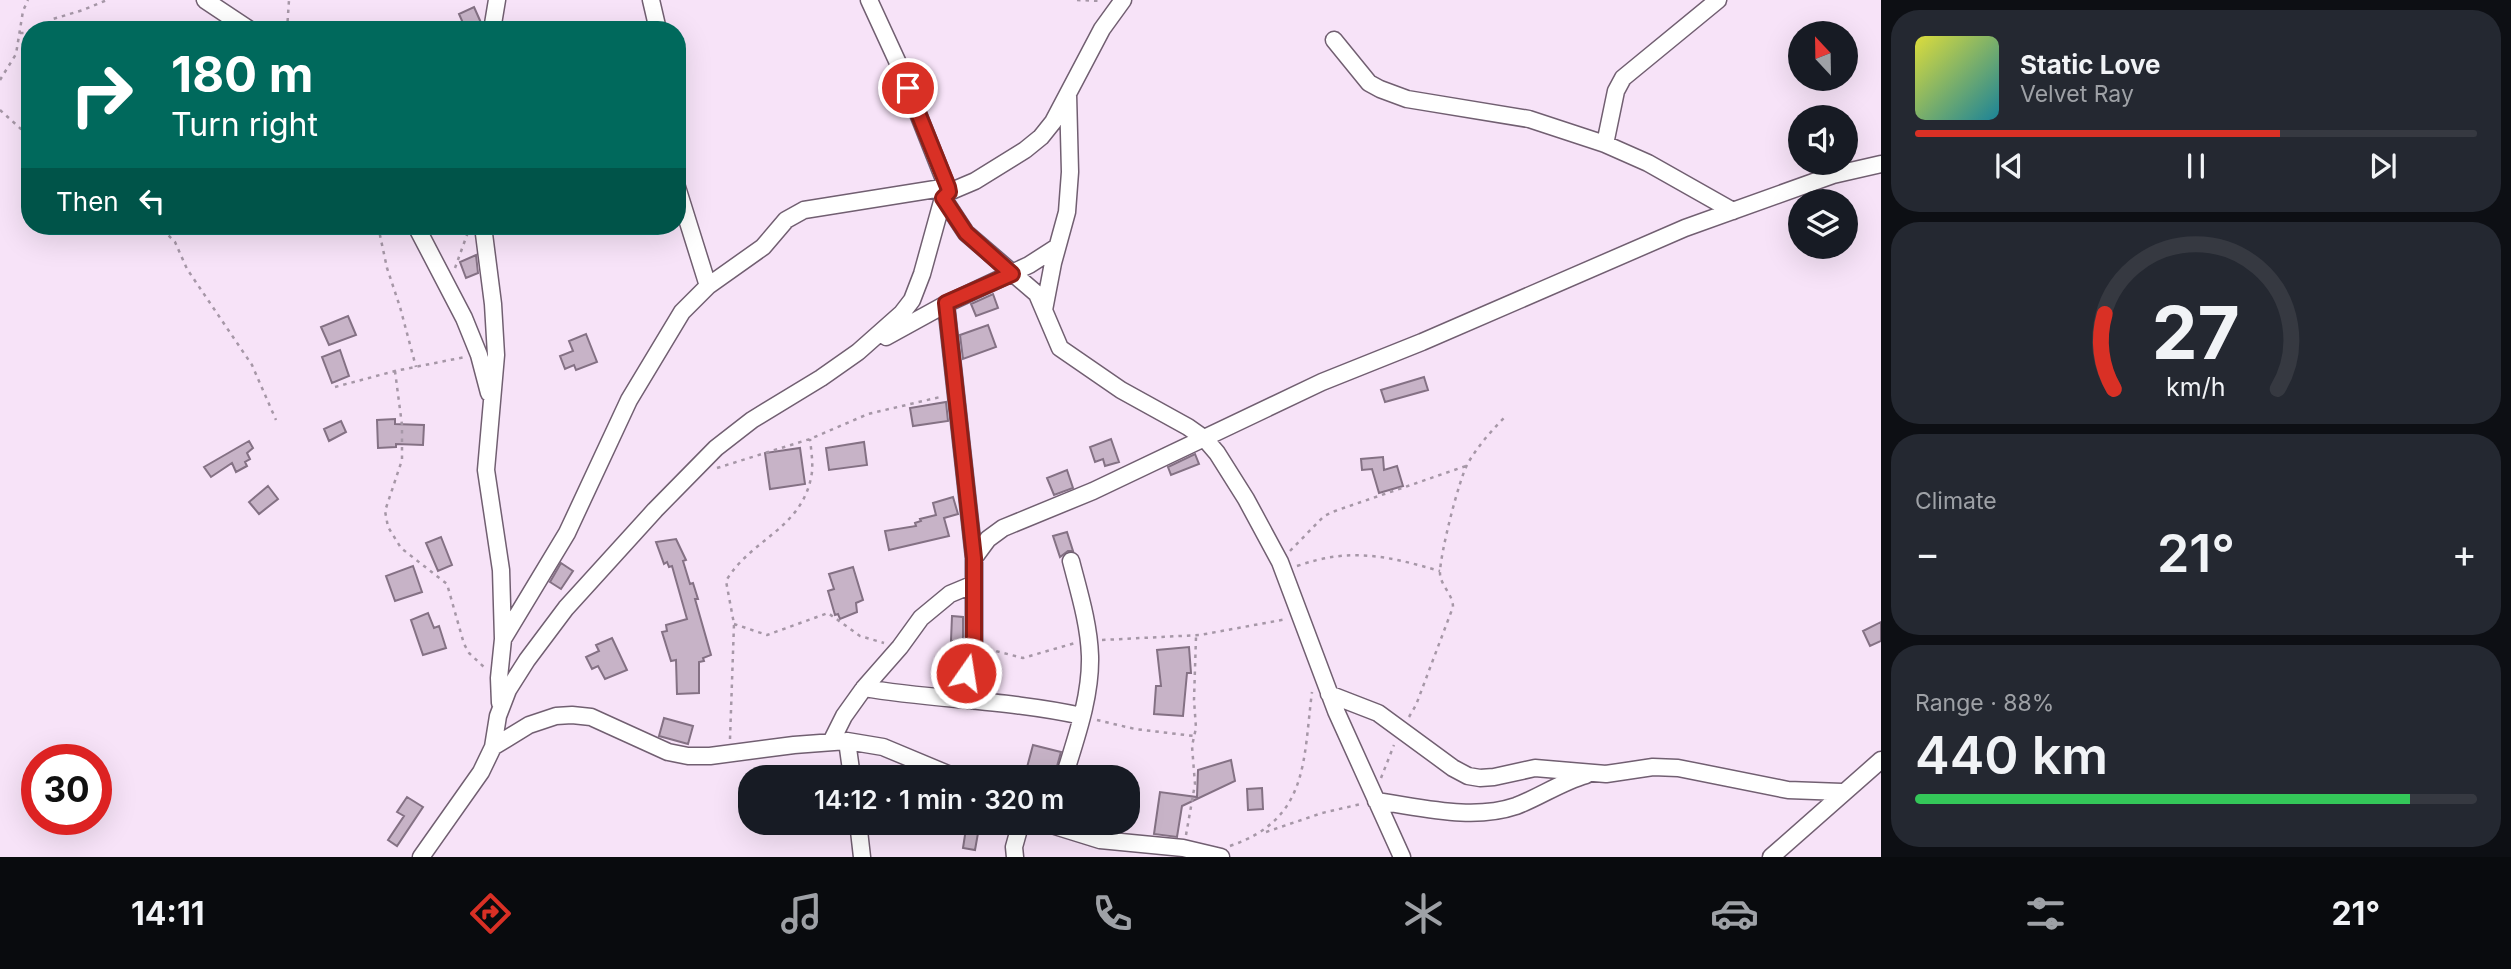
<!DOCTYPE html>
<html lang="en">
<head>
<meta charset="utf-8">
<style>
	:root { --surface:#171b24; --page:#242831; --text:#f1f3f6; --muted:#9ea1a6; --line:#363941; --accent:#d93025 }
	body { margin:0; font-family:Inter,sans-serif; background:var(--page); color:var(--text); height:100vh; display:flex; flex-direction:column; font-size:26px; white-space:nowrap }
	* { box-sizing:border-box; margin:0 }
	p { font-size:23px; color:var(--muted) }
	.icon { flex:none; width:38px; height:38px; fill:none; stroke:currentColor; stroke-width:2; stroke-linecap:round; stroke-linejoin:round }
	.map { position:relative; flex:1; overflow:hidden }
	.side { display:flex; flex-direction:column; gap:10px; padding:10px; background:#0d0f14; width:630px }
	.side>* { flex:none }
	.banner { position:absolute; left:21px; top:21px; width:665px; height:214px; border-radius:28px; box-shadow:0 7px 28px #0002; background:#00695c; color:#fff; overflow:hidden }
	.needle { width:46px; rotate:338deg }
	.controls { position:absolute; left:1788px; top:21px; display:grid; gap:14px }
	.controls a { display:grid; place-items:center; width:70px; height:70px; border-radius:50%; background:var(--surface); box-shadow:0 7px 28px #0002; font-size:35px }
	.speed { position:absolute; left:21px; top:744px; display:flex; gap:14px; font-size:35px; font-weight:700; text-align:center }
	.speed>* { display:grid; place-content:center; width:91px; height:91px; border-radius:50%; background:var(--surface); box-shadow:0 7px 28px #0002; line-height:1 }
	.speed .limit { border:10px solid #d22; background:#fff; color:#111 }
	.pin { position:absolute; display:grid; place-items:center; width:60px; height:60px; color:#fff; margin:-30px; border:4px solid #fff; border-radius:50%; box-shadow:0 2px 7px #0007 }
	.me { position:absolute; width:77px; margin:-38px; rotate:13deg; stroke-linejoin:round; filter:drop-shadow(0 0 5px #0008) }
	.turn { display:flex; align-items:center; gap:24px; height:147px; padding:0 35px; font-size:32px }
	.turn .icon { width:91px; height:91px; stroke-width:2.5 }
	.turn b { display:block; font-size:49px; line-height:60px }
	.then { display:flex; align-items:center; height:66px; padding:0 35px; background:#0003; gap:14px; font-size:26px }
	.big { font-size:52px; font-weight:600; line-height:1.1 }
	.side .card { flex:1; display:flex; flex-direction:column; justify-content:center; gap:10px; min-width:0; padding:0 24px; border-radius:28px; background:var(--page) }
	.side .dial { align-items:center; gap:0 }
	.dial svg { height:182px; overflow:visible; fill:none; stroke:var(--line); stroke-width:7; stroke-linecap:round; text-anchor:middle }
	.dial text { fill:var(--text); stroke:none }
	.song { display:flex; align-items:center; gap:21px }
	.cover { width:84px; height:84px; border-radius:10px; background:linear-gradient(135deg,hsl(60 70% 55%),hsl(190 70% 35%)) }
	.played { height:7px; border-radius:4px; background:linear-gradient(90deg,var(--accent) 65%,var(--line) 65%) }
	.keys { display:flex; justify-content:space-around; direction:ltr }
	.heat { display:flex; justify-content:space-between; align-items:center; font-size:38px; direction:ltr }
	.charge { height:10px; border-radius:5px; background:linear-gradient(90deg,#34c759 88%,var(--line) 0) }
	.trip { position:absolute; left:738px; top:765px; width:402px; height:70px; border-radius:28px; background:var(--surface); box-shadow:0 7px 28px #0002; font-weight:600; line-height:70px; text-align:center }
	.dock { display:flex; height:112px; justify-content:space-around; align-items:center; background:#090b0e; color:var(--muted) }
	.dock .icon { width:49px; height:49px }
	.dock .active { color:var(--accent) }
	.dock b { font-size:32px; color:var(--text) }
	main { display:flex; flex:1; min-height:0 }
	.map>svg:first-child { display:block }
</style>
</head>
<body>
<main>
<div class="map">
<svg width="1881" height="857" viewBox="0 0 1881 857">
	<rect width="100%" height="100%" fill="#f7e3f8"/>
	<path fill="#c7b3c7" stroke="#847184" stroke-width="2" d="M474,7L482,25L466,30L459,14Z
		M476,255L478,273L466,278L460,262Z
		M993,294L998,308L976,316L971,304Z
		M348,316L356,335L329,345L321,327Z
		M988,325L996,347L963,359L960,335Z
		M586,334L597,362L576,370L574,365L565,369L560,356L573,351L569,341Z
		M340,350L349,376L332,383L322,357Z
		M1424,377L1428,390L1385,402L1381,390Z
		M946,402L948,421L913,426L910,408Z
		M395,419V424L424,425L423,445L396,444V447L378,448L377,420Z
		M341,421L346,432L329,441L324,429Z
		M1111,439L1119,462L1105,466L1103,459L1095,462L1090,447Z
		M249,441L253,448L247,453L250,459L245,462L247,466L236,472L232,463L211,477L204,467Z
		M864,442L867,465L829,470L826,448Z
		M800,448L805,484L770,489L765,453Z
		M1195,454L1199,464L1171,475L1168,467Z
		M1383,457L1384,470L1397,466L1403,486L1379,493L1372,469L1362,470L1361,459Z
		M1067,470L1073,488L1054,495L1047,478Z
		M268,486L278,499L259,514L249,502Z
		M953,497L958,514L944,518L949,536L889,550L885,531L916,526L915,523L921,521L920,519L936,515L933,503Z
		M1067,532L1073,551H1068L1060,557L1053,536Z
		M441,537L452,565L438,571L426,543Z
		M676,539L686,560L683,561L690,584L693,583L698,599H695L711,655L703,658L704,661L699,662V693L677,694L676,660L671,661L662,632L667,631L666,625L687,619L672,566L669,567L667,562L664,564L656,542Z
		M561,563L573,571L561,589L550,582Z
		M413,566L422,592L395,601L386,576Z
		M853,567L863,600L856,603L857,612L840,619L838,614L835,615L828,591L834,589L829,574Z
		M428,613L434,628L439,626L446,648L423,655L411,620Z
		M952,616L963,617V641H951Z
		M1881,622V641L1870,646L1863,631Z
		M612,638L627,670L605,679L598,666L592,669L586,657L599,651L596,645Z
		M1189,647L1191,673H1187L1183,716L1154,714L1156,686H1161L1157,650Z
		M664,718L693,726L688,744L659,736Z
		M1033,745L1061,752L1054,777L1026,771Z
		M1231,760L1235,781L1182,806L1177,837L1154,834L1160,792L1197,797L1198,770Z
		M1262,788L1263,809L1248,810L1247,789Z
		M407,797L423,807L397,846L388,840L404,816L397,812Z
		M967,822H980L975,850L963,848Z"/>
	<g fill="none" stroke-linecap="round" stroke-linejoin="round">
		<g stroke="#715f71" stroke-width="19">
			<path id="street" d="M205,0L250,30
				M651,0L658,30
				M869,0L898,63L949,192
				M492,30L497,0
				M1334,40L1369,83L1380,89L1407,99L1529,119L1605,144L1648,163L1733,211
				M1605,144L1616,91L1623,78L1718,0
				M677,187L708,286
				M943,198L966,233L1037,294L1060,348L1121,390L1188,427L1205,439L1217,453L1246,499L1280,562L1336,711L1402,857
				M416,226L464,318L479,355L489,393
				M483,226L493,304L496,355L486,470L501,570L503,639L499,678L500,703
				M946,304L974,558
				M1044,310L1053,263L1067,212L1070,172L1068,94
				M886,337L946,304L1029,265L1057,247
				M503,639L567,533L629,400L682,312L708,286L763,247L786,220L804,210L948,187
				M864,688C936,700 1010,700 1082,716
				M1329,694L1378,713L1453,768L1468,776L1480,778L1494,777L1535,768L1606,774L1653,767L1678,768L1788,790L1842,792
				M959,699L974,647V558L988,539L1003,528L1093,491L1322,382L1422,342L1685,228L1833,175L1881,164
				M847,741L852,777
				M831,742L844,716L864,688L900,647L921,618L950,594L974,584
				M493,747L529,725L556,716L572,715L591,717L668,752L688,756H710L794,745L847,741L883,747L955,777
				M1064,777C1076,738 1091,697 1090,656C1089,624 1079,592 1071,561
				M1376,801C1421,807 1472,821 1516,806C1540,797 1561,782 1586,775
				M858,822L862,857
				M1042,822L1100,840L1183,848L1221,857
				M421,857L481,772L493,747L498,716L508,690L527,660L566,608L655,510L716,448L752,420L821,378L858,352L902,313L912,300L922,274L943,198L949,192L975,181L1025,150L1041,137L1053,122L1102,29L1123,0
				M1015,857L1014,847L1021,822
				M1771,857L1881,760"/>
		</g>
		<path stroke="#a697a7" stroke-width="2.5" stroke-dasharray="3.5 5" stroke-linecap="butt" d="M1077,0L1102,1
			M41,30L53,19L83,10L107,0
			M287,30L289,0
			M20,33H30
			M0,80L16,54L23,11L28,0
			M0,110L21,129L30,143
			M155,226L162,229L175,242L187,269L252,365L276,420
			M378,226L387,268L400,307L416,367
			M455,268L468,232
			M395,371L402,425V460L385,511L388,527L401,548L447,584L464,644L469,653L485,668
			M335,387L395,371L465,357
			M717,468L810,439L868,414L940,397
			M1290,551L1324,516L1335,511L1466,466
			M1297,566C1351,547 1387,556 1440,571
			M734,624L767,635L828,613L860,636L884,643
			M1102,640L1200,635L1287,619
			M988,649L1023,658L1075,643
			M1409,717L1416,705L1453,607C1453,594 1440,585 1440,573C1440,554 1459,479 1468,463C1478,446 1491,431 1505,417
			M1097,720L1135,729L1194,736
			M730,739L734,624L726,581C751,538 804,529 812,472C813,461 811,449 810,439
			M1381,778L1394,745
			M1266,832L1322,813L1361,804
			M1186,835L1195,784L1192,746L1196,728L1194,700L1196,637
			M1230,846C1309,819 1303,761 1312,692"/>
		<use href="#street" stroke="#fff" stroke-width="16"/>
	</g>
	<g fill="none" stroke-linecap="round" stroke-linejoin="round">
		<g stroke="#8d1f18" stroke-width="18">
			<path id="route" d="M908,88L948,187L949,192L943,198L966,233L1012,274L946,303L974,558V647L966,673"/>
		</g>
		<use href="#route" stroke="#d93025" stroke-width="12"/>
	</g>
</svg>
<div class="controls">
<a><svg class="needle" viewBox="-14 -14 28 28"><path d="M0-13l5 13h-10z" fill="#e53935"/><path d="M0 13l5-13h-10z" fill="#9ea1a6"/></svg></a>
<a><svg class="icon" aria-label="sound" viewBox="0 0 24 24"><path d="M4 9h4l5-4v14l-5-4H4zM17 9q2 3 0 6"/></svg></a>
<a><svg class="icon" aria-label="layers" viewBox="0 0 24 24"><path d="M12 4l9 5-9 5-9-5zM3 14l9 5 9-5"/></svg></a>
</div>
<div class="speed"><div class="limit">30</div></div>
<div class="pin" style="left:908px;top:88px;background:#d93025"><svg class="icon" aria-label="arrive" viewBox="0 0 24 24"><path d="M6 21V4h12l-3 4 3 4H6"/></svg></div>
<svg class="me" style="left:966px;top:673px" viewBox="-20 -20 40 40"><circle r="17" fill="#d93025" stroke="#fff" stroke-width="3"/><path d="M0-11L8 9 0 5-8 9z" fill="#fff"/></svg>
<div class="trip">14:12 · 1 min · 320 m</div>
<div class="banner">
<div class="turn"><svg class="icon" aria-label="right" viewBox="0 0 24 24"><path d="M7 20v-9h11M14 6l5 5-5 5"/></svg><div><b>180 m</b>Turn right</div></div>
<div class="then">Then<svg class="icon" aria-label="left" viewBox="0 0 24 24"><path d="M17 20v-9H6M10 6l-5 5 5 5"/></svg></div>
</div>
</div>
<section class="side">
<div class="card">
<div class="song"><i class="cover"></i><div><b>Static Love</b><p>Velvet Ray</p></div></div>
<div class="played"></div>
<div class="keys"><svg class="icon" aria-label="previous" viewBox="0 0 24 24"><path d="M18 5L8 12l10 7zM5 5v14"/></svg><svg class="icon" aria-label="pause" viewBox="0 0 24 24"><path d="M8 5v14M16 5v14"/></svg><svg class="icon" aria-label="next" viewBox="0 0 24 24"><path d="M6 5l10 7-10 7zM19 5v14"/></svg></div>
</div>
<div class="card dial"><svg viewBox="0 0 100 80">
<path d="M14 69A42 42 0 1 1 86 69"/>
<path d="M14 69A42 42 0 0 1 10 36" stroke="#d93025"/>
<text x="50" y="56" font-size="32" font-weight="700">27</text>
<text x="50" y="72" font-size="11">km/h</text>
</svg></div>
<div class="card"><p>Climate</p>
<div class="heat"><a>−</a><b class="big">21°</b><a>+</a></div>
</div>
<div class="card"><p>Range · 88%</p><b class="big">440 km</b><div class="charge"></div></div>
</section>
</main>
<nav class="dock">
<b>14:11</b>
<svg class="icon active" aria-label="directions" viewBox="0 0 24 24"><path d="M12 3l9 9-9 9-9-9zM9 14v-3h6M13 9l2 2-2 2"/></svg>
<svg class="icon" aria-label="music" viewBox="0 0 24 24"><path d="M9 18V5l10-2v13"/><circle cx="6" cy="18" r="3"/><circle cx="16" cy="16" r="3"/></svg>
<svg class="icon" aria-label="phone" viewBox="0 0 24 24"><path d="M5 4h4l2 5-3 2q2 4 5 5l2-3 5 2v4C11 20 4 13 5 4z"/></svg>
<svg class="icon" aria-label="climate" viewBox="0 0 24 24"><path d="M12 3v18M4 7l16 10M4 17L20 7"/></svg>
<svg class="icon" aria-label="car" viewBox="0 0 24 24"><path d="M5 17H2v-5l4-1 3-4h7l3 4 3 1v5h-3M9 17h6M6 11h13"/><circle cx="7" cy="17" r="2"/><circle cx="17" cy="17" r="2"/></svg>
<svg class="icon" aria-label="filters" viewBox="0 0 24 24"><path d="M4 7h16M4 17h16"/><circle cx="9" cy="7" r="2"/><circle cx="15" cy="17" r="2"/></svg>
<b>21°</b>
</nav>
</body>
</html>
